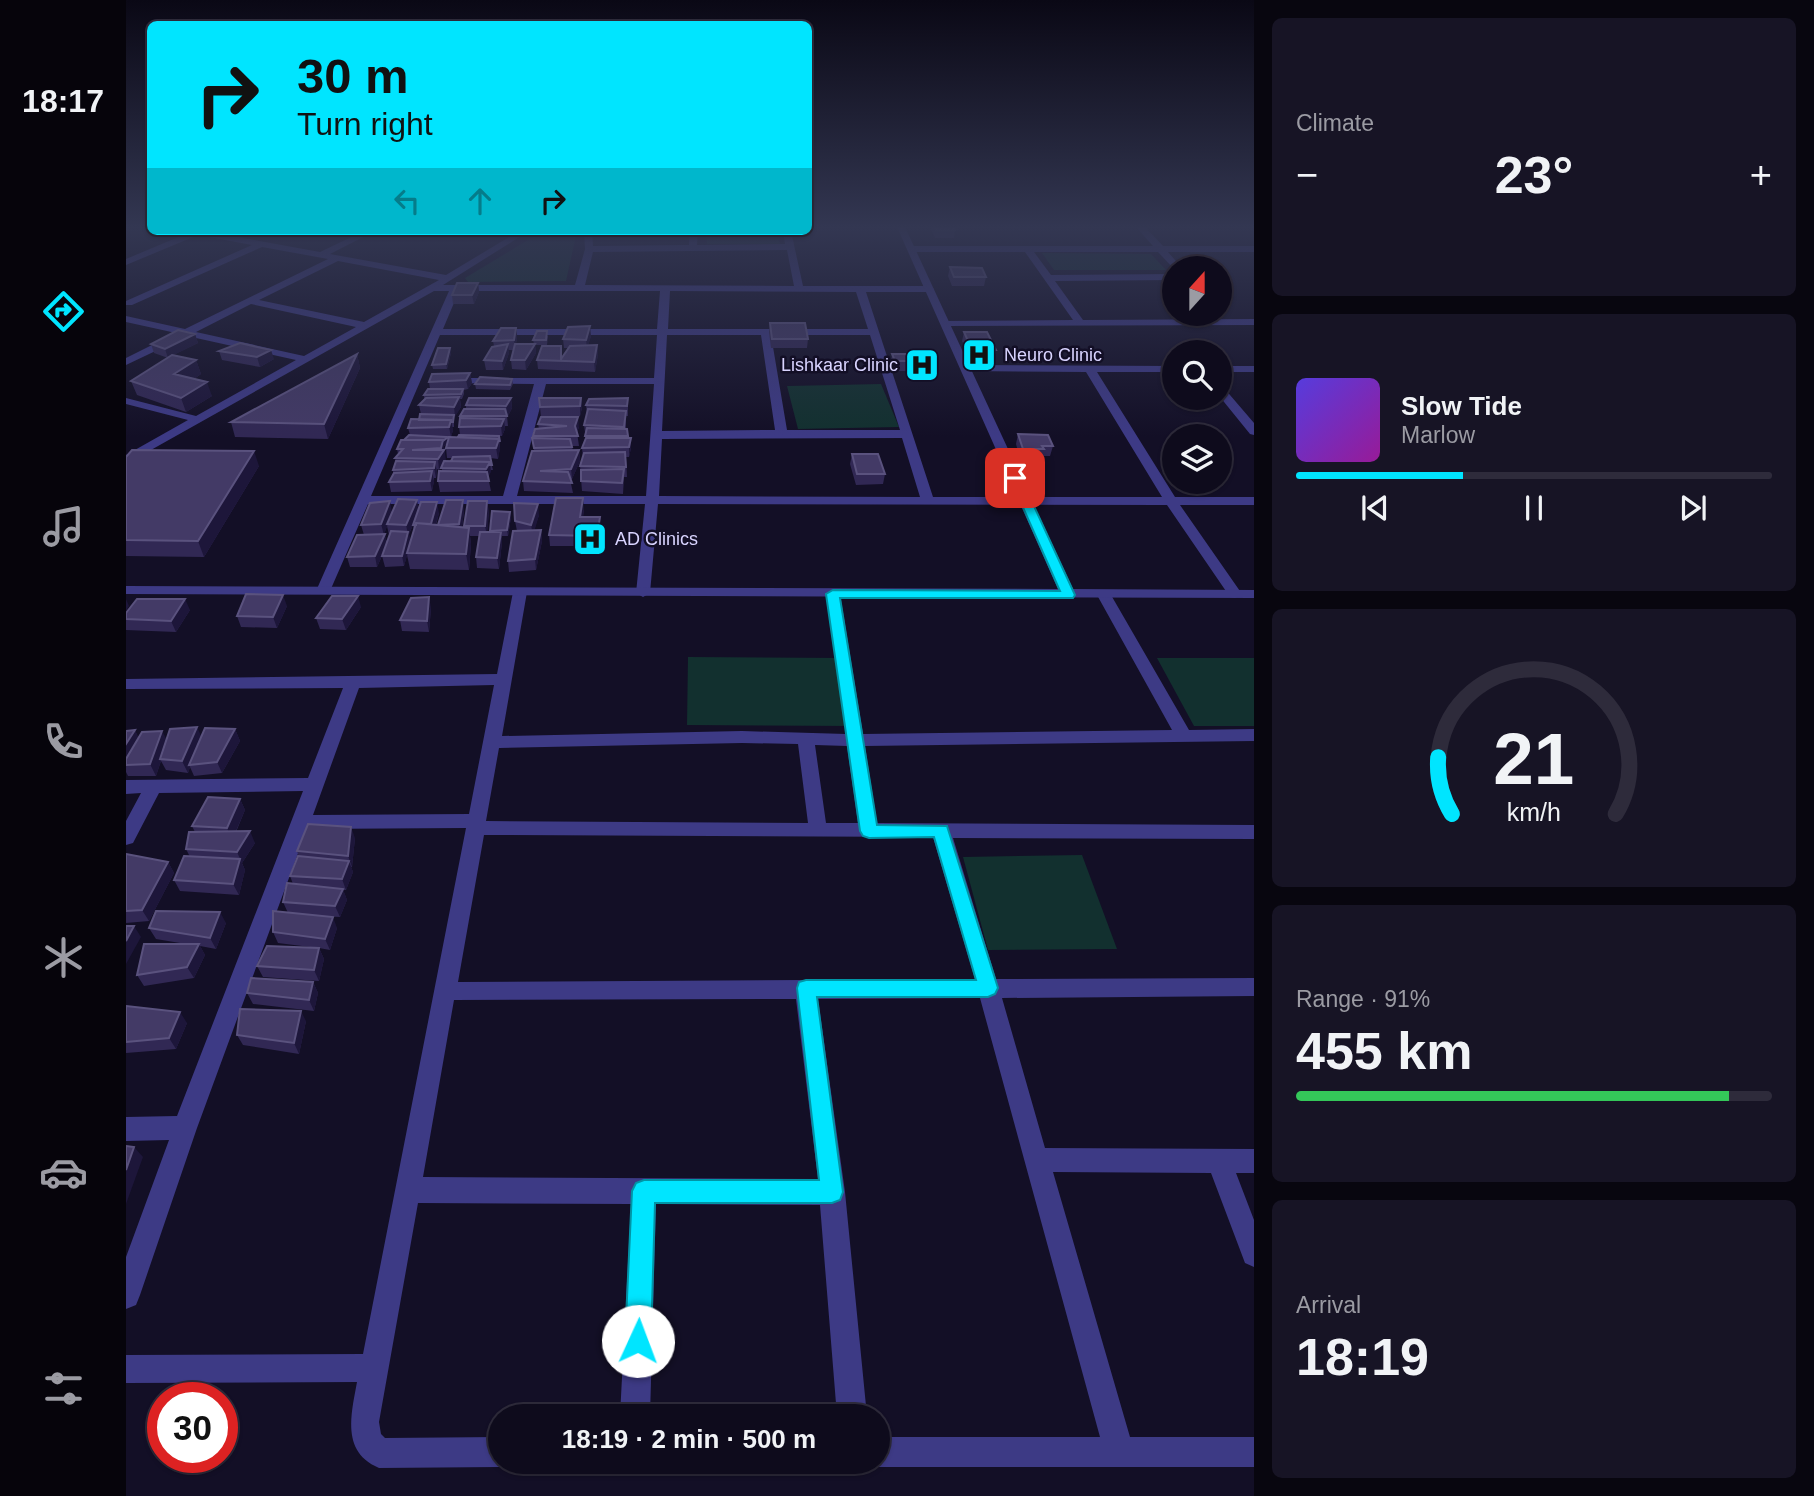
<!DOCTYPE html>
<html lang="en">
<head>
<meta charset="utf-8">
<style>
	:root { --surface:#0e0b1c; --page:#171425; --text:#f1f3f6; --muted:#9b9ba3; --line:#2e2b3b; --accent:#00e5ff }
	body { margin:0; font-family:Arial,sans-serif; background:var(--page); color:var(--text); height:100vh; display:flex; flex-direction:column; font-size:26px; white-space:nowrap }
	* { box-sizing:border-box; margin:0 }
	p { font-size:23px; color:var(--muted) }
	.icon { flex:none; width:38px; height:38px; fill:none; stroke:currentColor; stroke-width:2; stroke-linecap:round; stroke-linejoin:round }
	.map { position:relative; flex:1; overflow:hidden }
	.side { display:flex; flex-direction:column; gap:18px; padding:18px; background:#08060f; width:560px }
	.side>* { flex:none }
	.top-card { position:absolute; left:21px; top:21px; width:665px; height:214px; border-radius:10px; box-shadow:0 2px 5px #0004,0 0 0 2px var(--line); background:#00e5ff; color:#111; overflow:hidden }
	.needle { width:46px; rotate:21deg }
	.buttons { position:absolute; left:1036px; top:256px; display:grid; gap:14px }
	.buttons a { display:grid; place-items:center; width:70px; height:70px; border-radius:50%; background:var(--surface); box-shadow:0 2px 5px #0004,0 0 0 2px var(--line); font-size:35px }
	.speed { position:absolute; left:21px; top:1382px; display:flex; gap:14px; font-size:35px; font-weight:700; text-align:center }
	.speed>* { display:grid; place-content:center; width:91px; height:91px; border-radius:50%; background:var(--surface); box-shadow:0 2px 5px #0004,0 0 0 2px var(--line); line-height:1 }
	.speed .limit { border:10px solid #d22; background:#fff; color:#111 }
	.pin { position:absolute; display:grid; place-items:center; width:60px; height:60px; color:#fff; margin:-30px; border-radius:14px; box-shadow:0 4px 10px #0006 }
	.me { position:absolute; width:77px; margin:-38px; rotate:2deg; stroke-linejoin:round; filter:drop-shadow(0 0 5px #0008) }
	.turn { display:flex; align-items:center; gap:24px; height:147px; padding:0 35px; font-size:32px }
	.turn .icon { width:91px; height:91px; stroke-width:2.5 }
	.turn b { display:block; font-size:49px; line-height:60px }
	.lanes { display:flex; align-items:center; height:66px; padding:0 35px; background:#0003; justify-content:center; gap:35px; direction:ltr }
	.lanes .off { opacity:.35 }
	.big { font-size:52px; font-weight:600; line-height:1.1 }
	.side .widget { flex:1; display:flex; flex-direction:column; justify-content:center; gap:10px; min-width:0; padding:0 24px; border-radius:10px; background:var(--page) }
	.side .dial { align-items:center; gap:0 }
	.dial svg { height:182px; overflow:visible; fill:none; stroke:var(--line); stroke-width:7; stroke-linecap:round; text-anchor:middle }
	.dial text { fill:var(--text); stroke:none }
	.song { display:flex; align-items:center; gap:21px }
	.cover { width:84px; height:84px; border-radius:10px; background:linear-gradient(135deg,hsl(250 70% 55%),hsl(300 70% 35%)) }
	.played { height:7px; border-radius:4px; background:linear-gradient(90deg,var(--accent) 35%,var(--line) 35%) }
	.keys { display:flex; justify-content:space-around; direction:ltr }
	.heat { display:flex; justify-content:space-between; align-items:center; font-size:38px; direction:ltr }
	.charge { height:10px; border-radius:5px; background:linear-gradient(90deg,#34c759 91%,var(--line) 0) }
	.trip { position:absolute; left:362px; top:1404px; width:402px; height:70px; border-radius:35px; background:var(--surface); box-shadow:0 2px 5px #0004,0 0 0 2px var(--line); font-weight:600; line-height:70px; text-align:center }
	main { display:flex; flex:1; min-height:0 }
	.tabs { display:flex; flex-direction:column; width:126px; justify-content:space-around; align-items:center; background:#06040b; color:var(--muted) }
	.tabs .icon { width:49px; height:49px }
	.tabs .selected { color:var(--accent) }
	.tabs b { font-size:32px; color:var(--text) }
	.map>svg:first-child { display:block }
</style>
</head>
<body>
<main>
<nav class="tabs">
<b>18:17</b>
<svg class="icon selected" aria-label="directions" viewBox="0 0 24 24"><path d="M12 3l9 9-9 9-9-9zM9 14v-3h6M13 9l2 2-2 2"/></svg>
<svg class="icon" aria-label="music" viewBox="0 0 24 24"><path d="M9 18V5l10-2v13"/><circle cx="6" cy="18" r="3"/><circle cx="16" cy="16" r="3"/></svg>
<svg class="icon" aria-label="phone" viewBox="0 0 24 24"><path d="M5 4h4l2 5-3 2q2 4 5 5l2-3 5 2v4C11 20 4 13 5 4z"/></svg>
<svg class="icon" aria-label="climate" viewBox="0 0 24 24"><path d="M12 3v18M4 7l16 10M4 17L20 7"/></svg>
<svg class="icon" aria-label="car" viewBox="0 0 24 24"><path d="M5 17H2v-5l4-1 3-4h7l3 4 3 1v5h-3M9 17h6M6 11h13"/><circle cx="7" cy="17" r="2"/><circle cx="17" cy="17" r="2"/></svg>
<svg class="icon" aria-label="filters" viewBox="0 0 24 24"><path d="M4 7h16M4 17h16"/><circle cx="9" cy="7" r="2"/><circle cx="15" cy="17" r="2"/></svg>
</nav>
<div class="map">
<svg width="1128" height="1496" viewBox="0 0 1128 1496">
	<rect width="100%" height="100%" fill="#130f26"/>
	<path fill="#12302f" d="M417,231H451L440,281L342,282L339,278Z
		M580,231H651L654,244H581Z
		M916,253L1025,254L1040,270H928Z
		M755,384L773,427L672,429L661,386Z
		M562,657L716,658L726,726L561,725Z
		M1031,658H1128V726H1068Z
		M956,855L991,949L862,950L837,857Z"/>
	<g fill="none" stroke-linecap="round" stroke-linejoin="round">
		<path fill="#3d3a85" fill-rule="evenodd" d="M1010,227H1019L1037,246H1128V252H1042L1056,268L1048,269L1032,252H908L925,275L1048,274V280L929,281L957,320L1128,319V325L819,326L814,323L815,321L947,320L899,252H785L781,249L785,246H1027Z
			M59,231H79L194,252L238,231H249L204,254L320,275L393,231H403L317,285H449L459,249L458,231H466L467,246L563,245L564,231H572L571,245L659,244L657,231H665L677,286H803L808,289L803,292H740L807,497H1036L960,372L839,371L834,368L839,365L1048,366V372H971L1049,497H1128V505H1054L1116,594L1109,598L1104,597L1041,505L532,504L524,593L517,597L510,593L519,504H242L204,591L202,594H192L190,591L323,291H308L0,464V455L62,420L0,404V398L70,416L170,360L61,336L0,365V358L50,333L0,322V316L59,329L202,259L136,247L6,305H0V301L126,245L72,235L0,265V259L62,233ZM661,250L668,286L459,285L467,252ZM212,261L313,280L238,322L133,300ZM333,291H534L531,329H317ZM544,291L730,292L742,329H542ZM125,304L230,327L178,356L70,332ZM314,335H531L528,378H317L316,380L321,383L408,384L377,496H245ZM541,335H635L649,430L536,431ZM645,335H744L774,430H661ZM420,384H528L520,496H391ZM776,438L794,497L533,496L536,439Z
			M1094,366H1128V372H1094Z
			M1094,387L1098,388L1128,423V435L1124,434L1094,397Z
			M394,588L401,592L376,736L616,731L720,734L700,594L707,590L714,594L737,734L1046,730L971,595L978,591L985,595L1063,730L1128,729V741L739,746L751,823L1128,825V839L827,838L870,979L1128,978V996L876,998L919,1148L1128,1149V1173H1110L1128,1220V1267L1119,1263L1085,1173L927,1172L1004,1437H1128V1467H752L741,1463L752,1461V1437H974L854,998L692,999L719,1192L741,1416H711L694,1205L530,1204L524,1416H494L505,1204L292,1203L253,1422L255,1434L259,1438L374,1437V1461H385L374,1467L253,1468C215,1452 225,1415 231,1382L0,1383V1355L237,1354L340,828L181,829L71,1128L14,1295L10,1305L0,1309V1257L43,1140L0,1141V1117L51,1116L177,791L33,793L7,843L0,845V821L15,793L0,794V780L182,778L217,688L0,689V679L371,674L387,592ZM368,685L343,814L187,815L233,688ZM616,743L672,744L682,823L360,821L373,748ZM689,745L721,746L732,823H700ZM358,835L807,837L849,979L332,982ZM670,999L692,1179L297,1177L328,1000Z"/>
		<path fill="#3d3a85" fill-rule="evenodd" d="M771,227H779L947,589L1128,590V598L0,594V586L932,589Z"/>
	</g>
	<path fill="#312854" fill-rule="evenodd" d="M804,227H828L829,230L828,238H809Z
		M824,267L860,277L858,286H826L822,276Z
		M352,283L353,292L348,304H327L326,295Z
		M644,323L682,339L681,348H645L643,332Z
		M390,328L391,337L390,344H408L407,340L422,336L421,345H409L410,353L400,370L386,369L385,360L388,350H382L383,353L377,370H360L358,360L368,346L367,341Z
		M838,332L870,350L868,360H845L836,341Z
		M69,334L72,343L47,355L70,360L75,374L68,379L86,396L60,412L11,395L5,381L42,358L28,353L25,344Z
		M465,336L462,345H471L472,354L469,372L412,369L411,360L436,357L442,348H438L437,339Z
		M93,351L148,359L134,367L96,360Z
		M325,353L321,369H307L306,365Z
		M231,354L234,368L202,439L109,437L105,422Z
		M766,354L810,361L808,371H767L765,363Z
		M344,373L346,383L342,389L338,390V394L336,399H334L335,407L328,417V427H326L327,430L325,437H332L334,435L333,427L334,416L340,409V405L385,398L386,408L382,416H381L382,426H379V429L376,436H373L374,447L372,459L364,458L367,470H365L362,477L365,491L314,492L312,481L316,471V466L313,470L311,469L310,478H308V481L306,491L265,492L263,482L267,473V470L270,462L269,458L272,454L271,449L284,435L282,428L293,420L295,414L293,405L298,399V395L304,389L303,382ZM321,443L320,448L321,458H327L325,461H319L318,446Z
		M386,379L387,384L384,390L350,389L349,384Z
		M413,398H455L456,408L454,416L415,417Z
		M502,398V416H500V429L502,438H505V448L503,457H500L501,477H498L497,494L456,491L454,466L457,458L456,448L460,440L458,425L461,415L460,405Z
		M412,424L453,427L451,432L453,446H446L447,451L453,450L454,461L446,479H444L447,493L398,491L397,481L408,451L407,436L413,429Z
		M892,434L927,446L924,456H916L915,459H894L890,444Z
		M726,454L759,474L757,484L730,485L724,464Z
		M0,457L133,466L78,557L0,556Z
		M293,509L313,513L310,525H312L338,511L336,527H338V526L363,511L361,532H364L385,517L382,536H376V542L373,569L351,568L350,557L354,536H344L345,544L343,570L284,569L281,555L278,566L259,567L256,556L251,567H224L221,557L238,535L235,525L266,511ZM290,518L287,525L288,530L284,542L283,534ZM261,526L263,535L261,542L258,534Z
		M458,509L457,517H474V528L472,546H424L423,535Z
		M413,515L408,530H415L416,541L410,570L383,572L382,561L391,531L389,521Z
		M161,606L151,628L115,627L111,616Z
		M235,607L220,630L194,629L190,618Z
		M305,608L303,632L276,631L274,620Z
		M64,610L50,632L0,630V613Z
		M109,729L114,741L96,773L68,776L64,767L62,773L40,770L35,761L30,776H2L0,772V731L9,730L12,738L41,739L75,736Z
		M114,799L119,810L110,832L129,843L116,863L119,870L113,895L54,891L48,880L64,857L60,849L69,832L66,826Z
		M229,838L226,867H225L227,872L220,890H217L221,900L214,917L194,916L211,928L204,950L193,948L198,959L193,981L137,977L131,966L192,948L152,943L147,932L162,913L157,902L167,884L164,876L173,857L171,851Z
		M0,854L42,862L48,873L23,921L0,923Z
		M100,923L90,949L74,946L79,955L68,978L18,986L11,975L60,944L30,939L23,928Z
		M187,982L192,993L188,1011L127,1004L121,993Z
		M0,1006L61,1023L50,1049L0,1053Z
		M180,1021L173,1054L117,1045L111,1035Z"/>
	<path fill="#1d163a" d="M352,283L353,292L348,304L346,295Z
		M464,326L465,336L461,349L460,340Z
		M390,328L391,337L389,349L388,340Z
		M69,334L72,343L42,358L39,349Z
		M382,344L383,353L377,370L376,361Z
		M409,344L410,353L400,370L399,360Z
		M471,345L472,354L469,372L468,362Z
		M324,348L325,353L321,369L320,364Z
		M145,350L148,359L134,367L131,357Z
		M231,354L234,368L202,439L198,424Z
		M70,360L75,374L53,389L48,374Z
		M344,373L346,383L342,389L340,380Z
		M81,382L86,396L60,412L55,398Z
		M333,397L335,407L329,417L328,407Z
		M385,398L386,408L382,416L380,406Z
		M455,398L456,408L454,416V406Z
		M452,417L453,427L450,436L449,426Z
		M378,419L379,429L376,436L375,426Z
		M325,420L327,430L325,437L323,427Z
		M322,437V442L318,446L320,460L313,470L312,459L316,453V442Z
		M505,438V448L503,457V447Z
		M373,439L374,449L372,459L370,448Z
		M453,450L454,461L446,479L445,469Z
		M128,451L133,466L78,557L72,541Z
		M309,462L311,472L310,478L308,468Z
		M364,462L365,472L361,479L360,469Z
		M306,471L308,481L306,491L304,481Z
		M457,498L458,509L455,528L454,517Z
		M291,500L293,511L283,534L285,542L278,566L276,556L282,534L280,525Z
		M337,500L338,511L335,534L333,524Z
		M264,501L266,512L258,535L255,524Z
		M361,501L363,511L361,536L359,526Z
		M311,502L313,513L306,538L304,527Z
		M412,504L413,515L407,536L405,525Z
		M384,512L385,517L382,536L381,530Z
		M474,517V528L472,546L471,536Z
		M343,528L345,544L343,570L340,554Z
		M415,530L416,541L410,570L409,559Z
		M375,532L376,542L373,569L371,558Z
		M259,534L261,544L251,567L249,556Z
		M157,595L161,606L151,628L147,617Z
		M232,596L235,607L220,630L216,619Z
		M303,597L305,608L303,632L301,621Z
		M0,599L3,606L0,611Z
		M59,599L64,610L50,632L45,621Z
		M71,727L76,738L63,765L64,767L62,773L56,761Z
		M109,729L114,741L96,773L91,762Z
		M9,730L15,742L0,765V744Z
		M36,731L42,742L34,759L35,761L30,776L24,764Z
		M114,799L119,810L106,840L101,828Z
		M225,827L229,838L226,867L222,856Z
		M124,831L129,843L116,863L111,852Z
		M114,859L119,870L113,895L107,884Z
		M223,861L227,872L220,890L216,879Z
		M42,862L48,873L23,921L16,910Z
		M217,889L221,900L214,917L209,906Z
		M94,912L100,923L90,949L84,938Z
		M207,917L211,928L204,950L199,939Z
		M8,926L15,937L0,964V941Z
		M73,944L79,955L68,978L61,967Z
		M193,948L198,959L193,981L188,970Z
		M187,982L192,993L188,1011L183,1000Z
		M175,1011L180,1021L173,1054L168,1043Z
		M54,1012L61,1023L50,1049L43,1038Z
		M8,1147L17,1157L0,1204V1170Z"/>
	<path fill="#433a66" stroke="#5a527e" stroke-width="2" d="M809,227H828L829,230H810Z
		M824,267L856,268L860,277H828Z
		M331,283H352L346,295H326Z
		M644,323H679L682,339H646Z
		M464,326L460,340L437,339L442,327Z
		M375,328H390L388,340L367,341Z
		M52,330L69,334L39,349L25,344Z
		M411,331H421L420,340H407Z
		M838,332H861L870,350H846Z
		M114,343L145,350L131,357L93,351Z
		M382,344L376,361L358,360L366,347Z
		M389,344H409L399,360H385Z
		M471,345L468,362L411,360L416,346H435V359L444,346Z
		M312,348H324L320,364L306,365Z
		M231,354L198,424L105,422Z
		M766,354H807L810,361H769Z
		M46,355L70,360L48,374L81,382L55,398L5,381Z
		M344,373L340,380L303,382L306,374Z
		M354,377L386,379L384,385L349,384Z
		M302,389H337L335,394L298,395Z
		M333,397L328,407L293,405L300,398Z
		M343,398H385L380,406L340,405Z
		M413,398H455L454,406L414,407Z
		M502,398L501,406L460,405L463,399Z
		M338,409H379L381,416H334Z
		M462,409L500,411L498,427L458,425Z
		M294,414L328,415L327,422H325V420H293Z
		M415,417H452L449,426L452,436H407L409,429L441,426L412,424Z
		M334,418L378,419L375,426L333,427Z
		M285,419L325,420L323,427L282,428Z
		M461,428L501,429L502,436H459Z
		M892,434L922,435L927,446H916L918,449H897Z
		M283,435L322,437L317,441V440H278Z
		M333,435L373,436L374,442L373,439L332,437Z
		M323,437L373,439L370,448H320Z
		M406,438L444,439L446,447L408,448Z
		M460,438H505L503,447L456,448Z
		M275,440H317L315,448L286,450H318L312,459L269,458L277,449H271Z
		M6,450L128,451L72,541L0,540V457Z
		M453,450L445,469L414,471L442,472L446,483L397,481L406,451Z
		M499,452L500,467L454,466L458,453Z
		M726,454H752L759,474H731Z
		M364,456L366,465H364V462L325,461L327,457Z
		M270,461L309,462L308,468L267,470Z
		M318,461L364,462L360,469L315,468Z
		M498,469L496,483L455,481V470Z
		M306,471L304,481L263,482L268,473Z
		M313,471L361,472L363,481H312Z
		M430,498H457L454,517H474L471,536L423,535Z
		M272,499L291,500L280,525L261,524Z
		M320,500H337L333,524L312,525Z
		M264,501L255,524L235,525L244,503Z
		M342,501H361L359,526H338Z
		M295,502H311L305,524L290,523V525H287Z
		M388,503L412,504L405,525L389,521Z
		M366,511L384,512L381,530L364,531Z
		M290,523L343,528L340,554L281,553Z
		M415,530L409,559L382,561L387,531Z
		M265,531L282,532L276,556H256Z
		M354,532H375L371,558L350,557Z
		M259,534L249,556L221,557L231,535Z
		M120,594L157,595L147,617L111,616Z
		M206,596H232L216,619L190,618Z
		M303,597L301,621L274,620L285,598Z
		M11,599H59L45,621L0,619V613Z
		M71,727L56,761L34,759L44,729Z
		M79,728L109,729L91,762L63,765Z
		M9,730L0,744V731Z
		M36,731L24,764L0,765V759L16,732Z
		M82,797L114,799L101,828L66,826Z
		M182,824L225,827L222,856L171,851Z
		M124,831L111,852L60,849L63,832Z
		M0,854L42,862L16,910L0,911Z
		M58,856L114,859L107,884L48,880Z
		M172,856L223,861L216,879L164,876Z
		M161,883L217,889L209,906L157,902Z
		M30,911L94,912L84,938L23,928Z
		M147,911L207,917L199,939L147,932Z
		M0,926H8L0,941Z
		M18,944H73L61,967L11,975Z
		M141,946L193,948L188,970L131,966Z
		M125,978L187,982L183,1000L121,993Z
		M0,1006L54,1012L43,1038L0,1042Z
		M114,1009L175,1011L168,1043L111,1035Z
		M0,1146L8,1147L0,1170Z"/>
	<linearGradient id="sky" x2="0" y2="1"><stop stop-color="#0a0815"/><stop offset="0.52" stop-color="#333752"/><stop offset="1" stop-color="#333752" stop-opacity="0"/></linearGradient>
	<rect width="1128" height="437" fill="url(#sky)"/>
	<path fill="#00e5ff" stroke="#0095a6" stroke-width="2" d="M889,475L895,478L949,595L947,598H714L751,825L821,826L872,988L869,994L862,997H691L717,1192L714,1200L706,1203H529L525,1341L521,1350L512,1354L503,1350L499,1341L506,1191L510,1183L518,1180H693L671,988L673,982L680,980H850L808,837L743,838L737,836L734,831L700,594L707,590L934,591L884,478Z"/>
	<defs>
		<g id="hospital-square" transform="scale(1.75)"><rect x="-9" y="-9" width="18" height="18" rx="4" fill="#00e5ff" stroke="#130f26"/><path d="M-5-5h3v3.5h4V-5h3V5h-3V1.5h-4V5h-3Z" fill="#111"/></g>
	</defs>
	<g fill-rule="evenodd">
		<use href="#hospital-square" x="853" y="355"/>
		<use href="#hospital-square" x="796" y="365"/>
		<use href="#hospital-square" x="464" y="539"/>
	</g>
	<g text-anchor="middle" stroke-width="5" stroke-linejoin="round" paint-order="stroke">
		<g font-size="18" fill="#d9d4ff" stroke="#130f26" text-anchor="start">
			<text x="878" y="361">Neuro Clinic</text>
			<text x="772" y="371" text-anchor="end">Lishkaar Clinic</text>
			<text x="489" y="545">AD Clinics</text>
		</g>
	</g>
</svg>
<div class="buttons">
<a><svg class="needle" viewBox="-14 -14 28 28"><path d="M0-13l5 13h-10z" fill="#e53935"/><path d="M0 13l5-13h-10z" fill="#9b9ba3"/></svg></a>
<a><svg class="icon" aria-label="search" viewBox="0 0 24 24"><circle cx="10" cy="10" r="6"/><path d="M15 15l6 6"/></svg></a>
<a><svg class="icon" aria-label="layers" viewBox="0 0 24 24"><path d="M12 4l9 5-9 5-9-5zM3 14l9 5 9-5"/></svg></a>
</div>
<div class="speed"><div class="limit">30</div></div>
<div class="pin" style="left:889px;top:478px;background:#d93025"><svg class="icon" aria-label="arrive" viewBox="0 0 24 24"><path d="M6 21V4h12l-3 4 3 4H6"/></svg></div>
<svg class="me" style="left:512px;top:1341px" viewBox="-20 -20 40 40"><circle r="19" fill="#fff"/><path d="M0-13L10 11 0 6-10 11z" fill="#00e5ff"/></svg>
<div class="trip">18:19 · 2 min · 500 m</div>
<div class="top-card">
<div class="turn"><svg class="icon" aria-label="right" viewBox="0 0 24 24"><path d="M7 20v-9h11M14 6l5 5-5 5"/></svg><div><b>30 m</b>Turn right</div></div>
<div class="lanes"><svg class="icon off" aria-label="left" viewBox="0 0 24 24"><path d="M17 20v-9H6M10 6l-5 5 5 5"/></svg><svg class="icon off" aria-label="ahead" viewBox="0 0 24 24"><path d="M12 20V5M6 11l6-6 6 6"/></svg><svg class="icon" aria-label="right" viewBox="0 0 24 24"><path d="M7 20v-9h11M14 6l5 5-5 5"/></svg></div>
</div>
</div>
<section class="side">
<div class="widget"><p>Climate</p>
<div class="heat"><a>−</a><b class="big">23°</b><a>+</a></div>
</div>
<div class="widget">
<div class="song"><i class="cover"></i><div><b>Slow Tide</b><p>Marlow</p></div></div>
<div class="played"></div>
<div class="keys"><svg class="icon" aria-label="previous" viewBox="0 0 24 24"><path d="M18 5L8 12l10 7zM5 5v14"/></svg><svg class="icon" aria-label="pause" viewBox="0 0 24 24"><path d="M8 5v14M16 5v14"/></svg><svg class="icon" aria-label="next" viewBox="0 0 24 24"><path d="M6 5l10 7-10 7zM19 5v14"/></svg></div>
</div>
<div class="widget dial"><svg viewBox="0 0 100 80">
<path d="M14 69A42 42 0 1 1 86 69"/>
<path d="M14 69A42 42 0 0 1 8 44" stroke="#00e5ff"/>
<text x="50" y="56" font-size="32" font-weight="700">21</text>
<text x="50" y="72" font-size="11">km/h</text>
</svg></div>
<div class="widget"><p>Range · 91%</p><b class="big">455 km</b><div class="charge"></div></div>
<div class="widget"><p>Arrival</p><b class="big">18:19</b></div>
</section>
</main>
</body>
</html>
